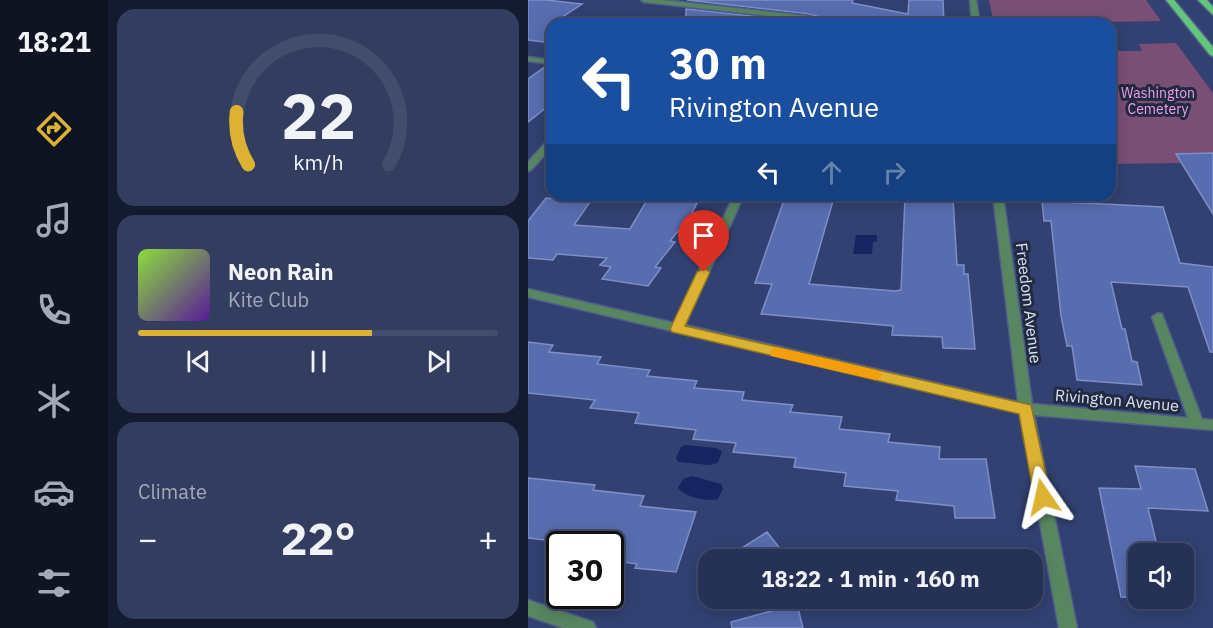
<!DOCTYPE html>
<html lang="en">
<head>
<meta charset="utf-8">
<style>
	:root { --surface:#263156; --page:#323d60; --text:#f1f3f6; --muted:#a4a9b9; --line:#424c6c; --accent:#dcb233 }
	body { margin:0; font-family:"IBM Plex Sans",sans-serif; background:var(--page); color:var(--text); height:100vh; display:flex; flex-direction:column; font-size:22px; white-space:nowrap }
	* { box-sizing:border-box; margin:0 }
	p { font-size:20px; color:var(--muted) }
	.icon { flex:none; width:33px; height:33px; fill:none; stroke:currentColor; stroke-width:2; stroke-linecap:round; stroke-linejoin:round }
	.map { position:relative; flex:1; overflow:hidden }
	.sheet { display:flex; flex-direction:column; gap:9px; padding:9px; background:#151b2f; width:420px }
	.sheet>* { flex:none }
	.top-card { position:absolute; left:18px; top:18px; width:570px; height:183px; border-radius:18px; box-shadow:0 3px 15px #0003,0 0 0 2px var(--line); background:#1a4fa0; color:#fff; overflow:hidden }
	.controls { position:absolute; left:600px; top:543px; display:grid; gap:12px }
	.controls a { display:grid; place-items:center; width:66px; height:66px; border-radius:12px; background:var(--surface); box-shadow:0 3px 15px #0003,0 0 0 2px var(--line); font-size:30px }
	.speed { position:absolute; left:18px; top:531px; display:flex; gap:12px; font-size:30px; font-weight:700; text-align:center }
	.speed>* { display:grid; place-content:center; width:78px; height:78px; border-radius:50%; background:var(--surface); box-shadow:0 3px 15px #0003,0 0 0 2px var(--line); line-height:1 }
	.speed .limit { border:3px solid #111; border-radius:9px; background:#fff; color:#111 }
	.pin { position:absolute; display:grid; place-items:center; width:51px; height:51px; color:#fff; margin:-62px -26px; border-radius:50% 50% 50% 0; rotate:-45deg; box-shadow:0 0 6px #0007 }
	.pin .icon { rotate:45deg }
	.me { position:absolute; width:66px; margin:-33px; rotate:349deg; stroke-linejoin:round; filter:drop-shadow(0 0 4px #0008) }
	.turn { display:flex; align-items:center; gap:21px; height:126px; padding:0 24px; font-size:27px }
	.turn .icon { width:78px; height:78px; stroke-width:2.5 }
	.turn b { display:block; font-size:42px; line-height:51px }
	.lanes { display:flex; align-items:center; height:57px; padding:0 24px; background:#0003; justify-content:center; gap:30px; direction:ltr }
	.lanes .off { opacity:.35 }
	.big { font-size:45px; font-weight:700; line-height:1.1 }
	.sheet .widget { flex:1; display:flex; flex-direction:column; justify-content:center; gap:9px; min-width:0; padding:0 21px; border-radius:18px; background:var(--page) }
	.sheet .dial { align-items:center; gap:0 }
	.dial svg { height:156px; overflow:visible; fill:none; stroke:var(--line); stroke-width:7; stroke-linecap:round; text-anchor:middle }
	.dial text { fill:var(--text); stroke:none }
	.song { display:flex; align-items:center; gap:18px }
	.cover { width:72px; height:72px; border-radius:9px; background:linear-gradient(135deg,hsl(90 70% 55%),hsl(270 70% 35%)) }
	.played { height:6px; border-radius:3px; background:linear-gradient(90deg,var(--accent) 65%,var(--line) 65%) }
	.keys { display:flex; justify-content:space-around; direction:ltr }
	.heat { display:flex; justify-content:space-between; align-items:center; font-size:33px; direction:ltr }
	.trip { position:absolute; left:170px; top:549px; width:345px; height:60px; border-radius:18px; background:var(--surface); box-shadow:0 3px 15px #0003,0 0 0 2px var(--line); font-weight:700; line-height:60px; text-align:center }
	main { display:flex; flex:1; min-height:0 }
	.tab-bar { display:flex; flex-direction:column; width:108px; justify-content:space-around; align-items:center; background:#0f1422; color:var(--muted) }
	.tab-bar .icon { width:42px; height:42px }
	.tab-bar .current { color:var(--accent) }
	.tab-bar b { font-size:27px; color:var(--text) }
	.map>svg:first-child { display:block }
</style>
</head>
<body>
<main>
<nav class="tab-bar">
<b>18:21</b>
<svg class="icon current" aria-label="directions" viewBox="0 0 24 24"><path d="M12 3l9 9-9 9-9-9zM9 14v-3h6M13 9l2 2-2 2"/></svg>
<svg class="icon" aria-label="music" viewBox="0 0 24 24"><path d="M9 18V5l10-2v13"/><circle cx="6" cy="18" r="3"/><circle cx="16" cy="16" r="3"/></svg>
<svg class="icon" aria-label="phone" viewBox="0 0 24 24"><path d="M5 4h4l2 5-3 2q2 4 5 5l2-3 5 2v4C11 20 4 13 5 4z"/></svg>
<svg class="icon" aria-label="climate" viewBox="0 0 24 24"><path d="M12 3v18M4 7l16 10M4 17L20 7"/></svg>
<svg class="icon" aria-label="car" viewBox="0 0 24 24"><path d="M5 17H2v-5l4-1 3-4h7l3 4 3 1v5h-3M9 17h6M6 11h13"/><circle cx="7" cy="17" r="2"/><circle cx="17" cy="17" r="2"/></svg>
<svg class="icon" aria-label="filters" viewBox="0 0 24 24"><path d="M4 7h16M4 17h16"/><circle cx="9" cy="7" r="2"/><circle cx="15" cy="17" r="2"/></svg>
</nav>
<section class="sheet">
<div class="widget dial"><svg viewBox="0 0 100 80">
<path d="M14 69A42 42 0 1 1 86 69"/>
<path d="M14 69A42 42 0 0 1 8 42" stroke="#dcb233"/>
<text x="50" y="56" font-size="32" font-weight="700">22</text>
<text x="50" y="72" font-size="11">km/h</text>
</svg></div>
<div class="widget">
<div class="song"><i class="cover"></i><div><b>Neon Rain</b><p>Kite Club</p></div></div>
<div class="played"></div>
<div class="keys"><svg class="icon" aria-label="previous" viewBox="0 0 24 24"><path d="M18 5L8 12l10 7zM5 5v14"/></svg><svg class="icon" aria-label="pause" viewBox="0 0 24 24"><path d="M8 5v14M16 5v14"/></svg><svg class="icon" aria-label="next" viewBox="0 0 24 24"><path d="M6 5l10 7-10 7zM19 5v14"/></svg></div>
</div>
<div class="widget"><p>Climate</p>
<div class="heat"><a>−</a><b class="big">22°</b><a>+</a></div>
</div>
</section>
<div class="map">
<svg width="685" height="628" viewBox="0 0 685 628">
	<rect width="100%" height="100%" fill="#324172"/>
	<path fill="#794f76" d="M461,0H618L633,21L466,24Z
		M648,43L685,93V153L648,154L653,163L582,164V51H614L611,44Z"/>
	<path fill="#182461" d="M328,235H349V241L345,242L344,254H325Z
		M157,445L188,448L194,451L190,463L181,465L150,462L148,458L153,447Z
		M164,476L193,484L195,489L190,499C179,502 157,497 150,488L155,479Z"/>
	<path fill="#586db0" stroke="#7d8fc6" stroke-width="1.5" d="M0,0H18L54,4L24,24V43L0,40Z
		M159,0H325L324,3L380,14L381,0H415L416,24H296L292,17L281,14Z
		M158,9L280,22L284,24H158Z
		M18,66H24V103L0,122V79Z
		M685,153V214L648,154Z
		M122,195H173L163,215L142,241L147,242L127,267L133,268L120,286L74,279L83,267L72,265L79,258L29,254L25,260L0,258V221L18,198L62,202L46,225L102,229Z
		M257,197L305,201L281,284L367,291L373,290L377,198L425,199L429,265H436V274H440L447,349L415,348L414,337L364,335L365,326L233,314L244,284L227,283Z
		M514,201L635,207L652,263L685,267V352H682L660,287L583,282L594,329H597L604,361L609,362L614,385L549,380L544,346H539L533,316L523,221H516Z
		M0,342L25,345L21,352L73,357L69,364L122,370L119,376L169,381L166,388L216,392L214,400L265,405L262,412L314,417L311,429L362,434L360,442L412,447L411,459H458L467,518H427L426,506L368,500L370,491L316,486L318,473L266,467L268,458L205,452L208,443L165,439L168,430L107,423L111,413L62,408L67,400L0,393Z
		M607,466L667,469L680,511L620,508L631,554H610V598L593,597L571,488L613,489Z
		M0,478L67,485L65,490L116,496L112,506L168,512L148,572L107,568L109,564L82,560V544H51L0,538Z
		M239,532L261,560H195Z
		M269,604L275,628H204L203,622Z"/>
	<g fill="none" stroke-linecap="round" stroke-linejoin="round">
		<g stroke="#505e8a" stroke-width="3">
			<path id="street" d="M113,0H134L280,16L291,19L294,24H286V21L280,20L116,2Z
				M442,0H448L452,24H444Z
				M0,57L24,60V64L0,61Z
				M24,138V147L3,170L0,171V162L21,139Z
				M206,195H216L157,325L490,402L465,195H475L504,404L660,418L624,317L630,313L634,314L674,419L685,420V430L506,415L549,628H531L492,413L0,297V289L146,323Z
				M0,600L65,622L68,628H35L0,616Z"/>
		</g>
		<g stroke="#505e8a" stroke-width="3">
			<path id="primary" d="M638,0H646L685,47V56L682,55Z
				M670,0H679L685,7V15Z"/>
		</g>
		<use href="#street" fill="#588661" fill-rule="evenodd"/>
		<use href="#primary" fill="#62c579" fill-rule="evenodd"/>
	</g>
	<path fill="#dcb233" stroke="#8f7421" stroke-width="1.5" d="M176,268L182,272L157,326L503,405L523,497L521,502H509L506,497L491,414L144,332L142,329L169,272Z"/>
	<path fill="#f59e0b" d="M248,347L348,370L355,375L348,380L243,356L241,352Z"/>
	<g text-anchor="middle" stroke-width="6" stroke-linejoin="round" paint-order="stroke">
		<g font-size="14" fill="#f39fec" stroke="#222a40">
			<text x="630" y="98">Washington<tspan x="630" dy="16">Cemetery</tspan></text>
		</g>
		<g font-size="16" fill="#d9e2f9" stroke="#222a40">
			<text transform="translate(501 303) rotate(83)" y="6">Freedom Avenue</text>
			<text transform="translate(589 400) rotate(5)" y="6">Rivington Avenue</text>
		</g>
	</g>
</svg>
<div class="controls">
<a><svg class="icon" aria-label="sound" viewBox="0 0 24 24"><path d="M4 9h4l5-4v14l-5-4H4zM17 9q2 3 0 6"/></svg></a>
</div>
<div class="speed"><div class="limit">30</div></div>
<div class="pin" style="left:176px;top:272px;background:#d93025"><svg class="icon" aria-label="arrive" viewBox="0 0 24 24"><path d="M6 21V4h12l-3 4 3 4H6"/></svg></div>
<svg class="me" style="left:515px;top:497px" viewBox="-20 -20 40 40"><path d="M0-17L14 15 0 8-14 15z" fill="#dcb233" stroke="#fff" stroke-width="4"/></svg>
<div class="trip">18:22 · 1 min · 160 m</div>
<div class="top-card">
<div class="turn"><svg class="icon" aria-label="left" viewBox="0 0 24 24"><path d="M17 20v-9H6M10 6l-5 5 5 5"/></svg><div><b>30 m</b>Rivington Avenue</div></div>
<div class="lanes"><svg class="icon" aria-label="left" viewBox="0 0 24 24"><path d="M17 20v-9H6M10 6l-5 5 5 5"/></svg><svg class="icon off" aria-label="ahead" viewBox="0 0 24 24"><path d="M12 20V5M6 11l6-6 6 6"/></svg><svg class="icon off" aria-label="right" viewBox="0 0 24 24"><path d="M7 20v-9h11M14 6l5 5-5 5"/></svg></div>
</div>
</div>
</main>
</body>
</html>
